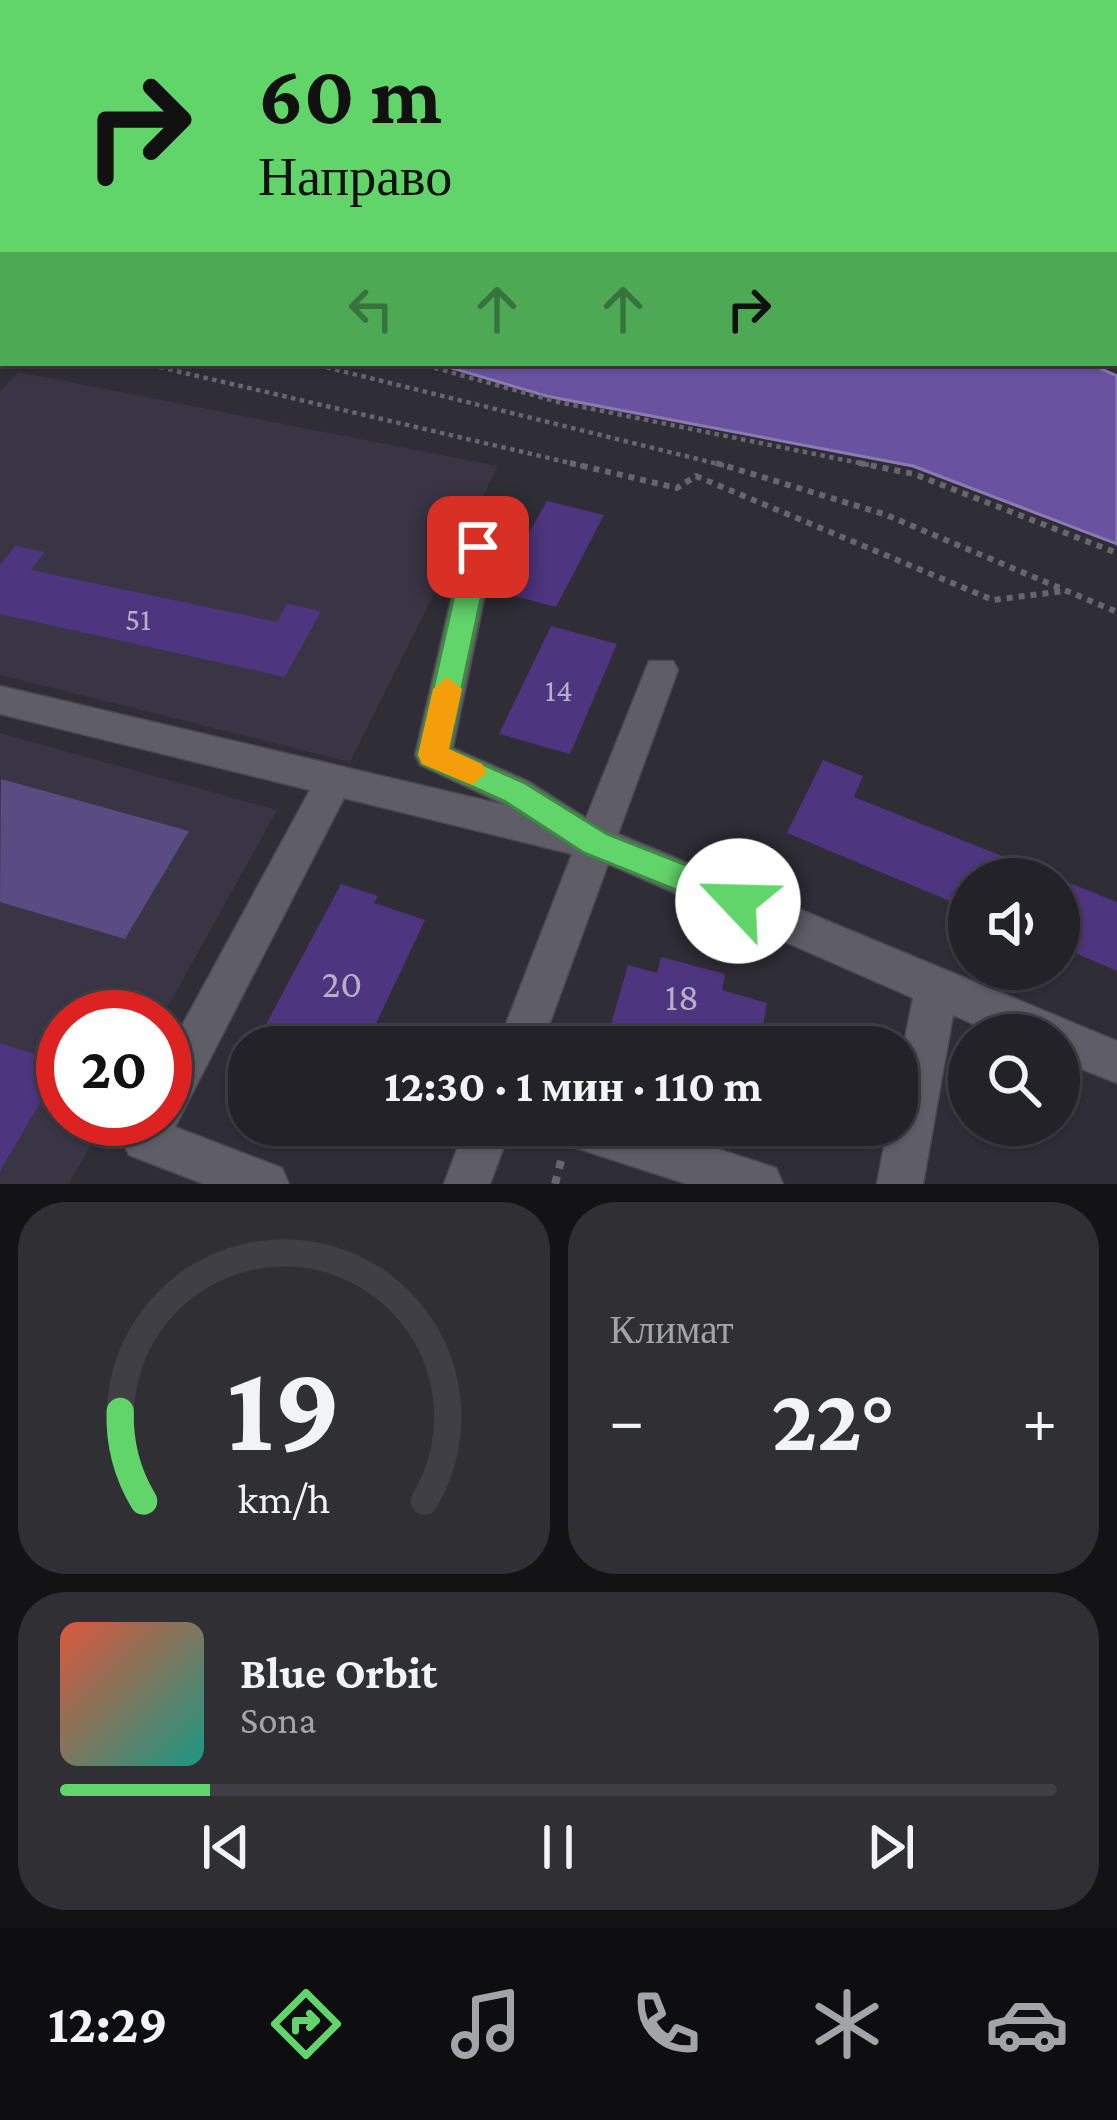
<!DOCTYPE html>
<html lang="ru">
<head>
<meta charset="utf-8">
<style>
	:root { --surface:#232228; --page:#2f2f34; --text:#f1f3f6; --muted:#a3a4a8; --line:#403f45; --accent:#61d46a }
	body { margin:0; font-family:"Crimson Pro",serif; background:var(--page); color:var(--text); height:100vh; display:flex; flex-direction:column; font-size:45px; white-space:nowrap }
	* { box-sizing:border-box; margin:0 }
	p { font-size:39px; color:var(--muted) }
	.icon { flex:none; width:66px; height:66px; fill:none; stroke:currentColor; stroke-width:2; stroke-linecap:round; stroke-linejoin:round }
	.map { position:relative; height:1184px; overflow:hidden }
	.side { display:flex; flex-direction:column; gap:18px; padding:18px; background:#131316; flex:1 }
	.side>* { flex:none }
	.hud { position:absolute; left:0px; top:0px; width:1119px; height:366px; box-shadow:0 3px 9px #0004,0 0 0 3px var(--line); background:#61d46a; color:#111; overflow:hidden }
	.fabs { position:absolute; left:948px; top:858px; display:grid; gap:24px }
	.fabs a { display:grid; place-items:center; width:132px; height:132px; border-radius:50%; background:var(--surface); box-shadow:0 3px 9px #0004,0 0 0 3px var(--line); font-size:60px }
	.speed { position:absolute; left:36px; top:990px; display:flex; gap:24px; font-size:60px; font-weight:700; text-align:center }
	.speed>* { display:grid; place-content:center; width:156px; height:156px; border-radius:50%; background:var(--surface); box-shadow:0 3px 9px #0004,0 0 0 3px var(--line); line-height:1 }
	.speed .limit { border:18px solid #d22; background:#fff; color:#111 }
	.pin { position:absolute; display:grid; place-items:center; width:102px; height:102px; color:#fff; margin:-51px; border-radius:24px; box-shadow:0 6px 18px #0006 }
	.me { position:absolute; width:132px; margin:-66px; rotate:294deg; stroke-linejoin:round; filter:drop-shadow(0 0 9px #0008) }
	.turn { display:flex; align-items:center; gap:42px; height:252px; padding:0 60px; font-size:54px }
	.turn .icon { width:156px; height:156px; stroke-width:2.5 }
	.turn b { display:block; font-size:84px; line-height:102px }
	.lanes { display:flex; align-items:center; height:114px; padding:0 60px; background:#0003; justify-content:center; gap:60px; direction:ltr }
	.lanes .off { opacity:.35 }
	.big { font-size:90px; font-weight:700; line-height:1.1 }
	.side .card { flex:1; display:flex; flex-direction:column; justify-content:center; gap:18px; min-width:0; padding:0 42px; border-radius:48px; background:var(--page) }
	.side .dial { align-items:center; gap:0 }
	.dial svg { height:312px; overflow:visible; fill:none; stroke:var(--line); stroke-width:7; stroke-linecap:round; text-anchor:middle }
	.dial text { fill:var(--text); stroke:none }
	.song { display:flex; align-items:center; gap:36px }
	.cover { width:144px; height:144px; border-radius:18px; background:linear-gradient(135deg,hsl(10 70% 55%),hsl(170 70% 35%)) }
	.played { height:12px; border-radius:6px; background:linear-gradient(90deg,var(--accent) 15%,var(--line) 15%) }
	.keys { display:flex; justify-content:space-around; direction:ltr }
	.heat { display:flex; justify-content:space-between; align-items:center; font-size:66px; direction:ltr }
	.side .tiles { flex:1; display:grid; gap:18px; grid-template-columns:1fr 1fr }
	.card:last-child { grid-column:span 2 }
	.trip { position:absolute; left:228px; top:1026px; width:690px; height:120px; border-radius:48px; background:var(--surface); box-shadow:0 3px 9px #0004,0 0 0 3px var(--line); font-weight:700; line-height:120px; text-align:center }
	.dock { display:flex; height:192px; justify-content:space-around; align-items:center; background:#0e0e10; color:var(--muted) }
	.dock .icon { width:84px; height:84px }
	.dock .active { color:var(--accent) }
	.dock b { font-size:54px; color:var(--text) }
	.map>svg:first-child { display:block }
</style>
</head>
<body>
<div class="map">
<svg width="1117" height="1184" viewBox="0 0 1117 1184">
	<rect width="100%" height="100%" fill="#2f2d36"/>
	<path fill="#393544" d="M18,372L498,466L350,762L0,675V392Z
		M0,733L277,810L162,1017H63V1119H105L69,1184H0Z"/>
	<path fill="#5a4b82" d="M1,779L189,831L125,939L0,902Z"/>
	<path fill="#6953a0" stroke="#8b7bb2" stroke-width="3" d="M435,363H1088L1117,376V544L913,466L546,396Z"/>
	<path fill="#4d357f" d="M547,501L604,515L556,607L496,591Z
		M15,546L45,552L31,570L277,622L287,604L321,611L285,677L0,614V565Z
		M551,626L617,644L570,754L499,734Z
		M823,760L863,776L854,797L1117,902V971L1059,946V879H969V909L787,833Z
		M341,884L378,896L374,903L425,920L365,1047H254Z
		M661,957L725,974L722,990L767,1003L759,1047H652L608,1035L628,965L657,973Z
		M0,1043L63,1063L0,1171Z"/>
	<g fill="none" stroke-linecap="round" stroke-linejoin="round">
		<g stroke="#49484f" stroke-width="3">
			<path id="minor" d="M235,0H256L233,3Z
				M347,0H368L345,3Z
				M405,0H426L403,3Z
				M3,115V129L0,130V116Z
				M0,180H3V194H0Z
				M479,536L495,547L453,748L528,781L586,818L649,661H673L678,670L618,834L1117,1041V1083L1059,1060V1035H998L953,1015L923,1184H877L888,1125H897V1081L913,998L608,864L541,1047H497L572,854L344,798L175,1127L282,1168L289,1184H204L129,1155L122,1139L131,1119H165V1057L310,790L0,714V686L505,805L420,765L415,755L463,547Z
				M466,1125H512L490,1184H444Z
				M548,1125H644L776,1168L783,1184H687L555,1141Z"/>
		</g>
		<path stroke="#67656d" stroke-width="4.5" stroke-dasharray="4.5 4.5" stroke-linecap="butt" d="M983,3L990,0
			M142,363L583,466
			M309,363L726,466
			M417,363L558,402L874,466"/>
		<path stroke="#67656d" stroke-width="6" stroke-dasharray="6 6" stroke-linecap="butt" d="M570,463L677,488L696,476L993,600L1065,591
			M716,463L884,514L1117,612
			M859,463L914,474L1117,553"/>
		<path stroke="#67656d" stroke-width="8" stroke-dasharray="8 8" stroke-linecap="butt" d="M555,1184L562,1157"/>
		<use href="#minor" fill="#5f5d66" fill-rule="evenodd"/>
	</g>
	<path fill="#61d46a" stroke="#3f8a45" stroke-width="3" d="M478,538L492,547L449,749L525,783L607,834L750,890L755,901L750,911L738,915L584,853L504,801L422,764L418,755L465,547Z"/>
	<path fill="#f59e0b" d="M447,677L462,689L449,749L482,764L487,772L472,785L422,764L418,755L433,689Z"/>
	<g text-anchor="middle" stroke-width="12" stroke-linejoin="round" paint-order="stroke">
		<g font-size="33" fill="#b6afc6">
			<text x="138" y="630">51</text>
			<text x="559" y="701">14</text>
		</g>
		<g font-size="39" fill="#b6afc6">
			<text x="342" y="997">20</text>
			<text x="682" y="1010">18</text>
		</g>
	</g>
</svg>
<div class="fabs">
<a><svg class="icon" aria-label="sound" viewBox="0 0 24 24"><path d="M4 9h4l5-4v14l-5-4H4zM17 9q2 3 0 6"/></svg></a>
<a><svg class="icon" aria-label="search" viewBox="0 0 24 24"><circle cx="10" cy="10" r="6"/><path d="M15 15l6 6"/></svg></a>
</div>
<div class="speed"><div class="limit">20</div></div>
<div class="pin" style="left:478px;top:547px;background:#d93025"><svg class="icon" aria-label="arrive" viewBox="0 0 24 24"><path d="M6 21V4h12l-3 4 3 4H6"/></svg></div>
<svg class="me" style="left:738px;top:901px" viewBox="-20 -20 40 40"><circle r="19" fill="#fff"/><path d="M0-13L10 11 0 6-10 11z" fill="#61d46a"/></svg>
<div class="trip">12:30 · 1 мин · 110 m</div>
<div class="hud">
<div class="turn"><svg class="icon" aria-label="right" viewBox="0 0 24 24"><path d="M7 20v-9h11M14 6l5 5-5 5"/></svg><div><b>60 m</b>Направо</div></div>
<div class="lanes"><svg class="icon off" aria-label="left" viewBox="0 0 24 24"><path d="M17 20v-9H6M10 6l-5 5 5 5"/></svg><svg class="icon off" aria-label="ahead" viewBox="0 0 24 24"><path d="M12 20V5M6 11l6-6 6 6"/></svg><svg class="icon off" aria-label="ahead" viewBox="0 0 24 24"><path d="M12 20V5M6 11l6-6 6 6"/></svg><svg class="icon" aria-label="right" viewBox="0 0 24 24"><path d="M7 20v-9h11M14 6l5 5-5 5"/></svg></div>
</div>
</div>
<section class="side">
<div class="tiles">
<div class="card dial"><svg viewBox="0 0 100 80">
<path d="M14 69A42 42 0 1 1 86 69"/>
<path d="M14 69A42 42 0 0 1 8 46" stroke="#61d46a"/>
<text x="50" y="56" font-size="32" font-weight="700">19</text>
<text x="50" y="72" font-size="11">km/h</text>
</svg></div>
<div class="card"><p>Климат</p>
<div class="heat"><a>−</a><b class="big">22°</b><a>+</a></div>
</div>
<div class="card">
<div class="song"><i class="cover"></i><div><b>Blue Orbit</b><p>Sona</p></div></div>
<div class="played"></div>
<div class="keys"><svg class="icon" aria-label="previous" viewBox="0 0 24 24"><path d="M18 5L8 12l10 7zM5 5v14"/></svg><svg class="icon" aria-label="pause" viewBox="0 0 24 24"><path d="M8 5v14M16 5v14"/></svg><svg class="icon" aria-label="next" viewBox="0 0 24 24"><path d="M6 5l10 7-10 7zM19 5v14"/></svg></div>
</div>
</div>
</section>
<nav class="dock">
<b>12:29</b>
<svg class="icon active" aria-label="directions" viewBox="0 0 24 24"><path d="M12 3l9 9-9 9-9-9zM9 14v-3h6M13 9l2 2-2 2"/></svg>
<svg class="icon" aria-label="music" viewBox="0 0 24 24"><path d="M9 18V5l10-2v13"/><circle cx="6" cy="18" r="3"/><circle cx="16" cy="16" r="3"/></svg>
<svg class="icon" aria-label="phone" viewBox="0 0 24 24"><path d="M5 4h4l2 5-3 2q2 4 5 5l2-3 5 2v4C11 20 4 13 5 4z"/></svg>
<svg class="icon" aria-label="climate" viewBox="0 0 24 24"><path d="M12 3v18M4 7l16 10M4 17L20 7"/></svg>
<svg class="icon" aria-label="car" viewBox="0 0 24 24"><path d="M5 17H2v-5l4-1 3-4h7l3 4 3 1v5h-3M9 17h6M6 11h13"/><circle cx="7" cy="17" r="2"/><circle cx="17" cy="17" r="2"/></svg>
</nav>
</body>
</html>
